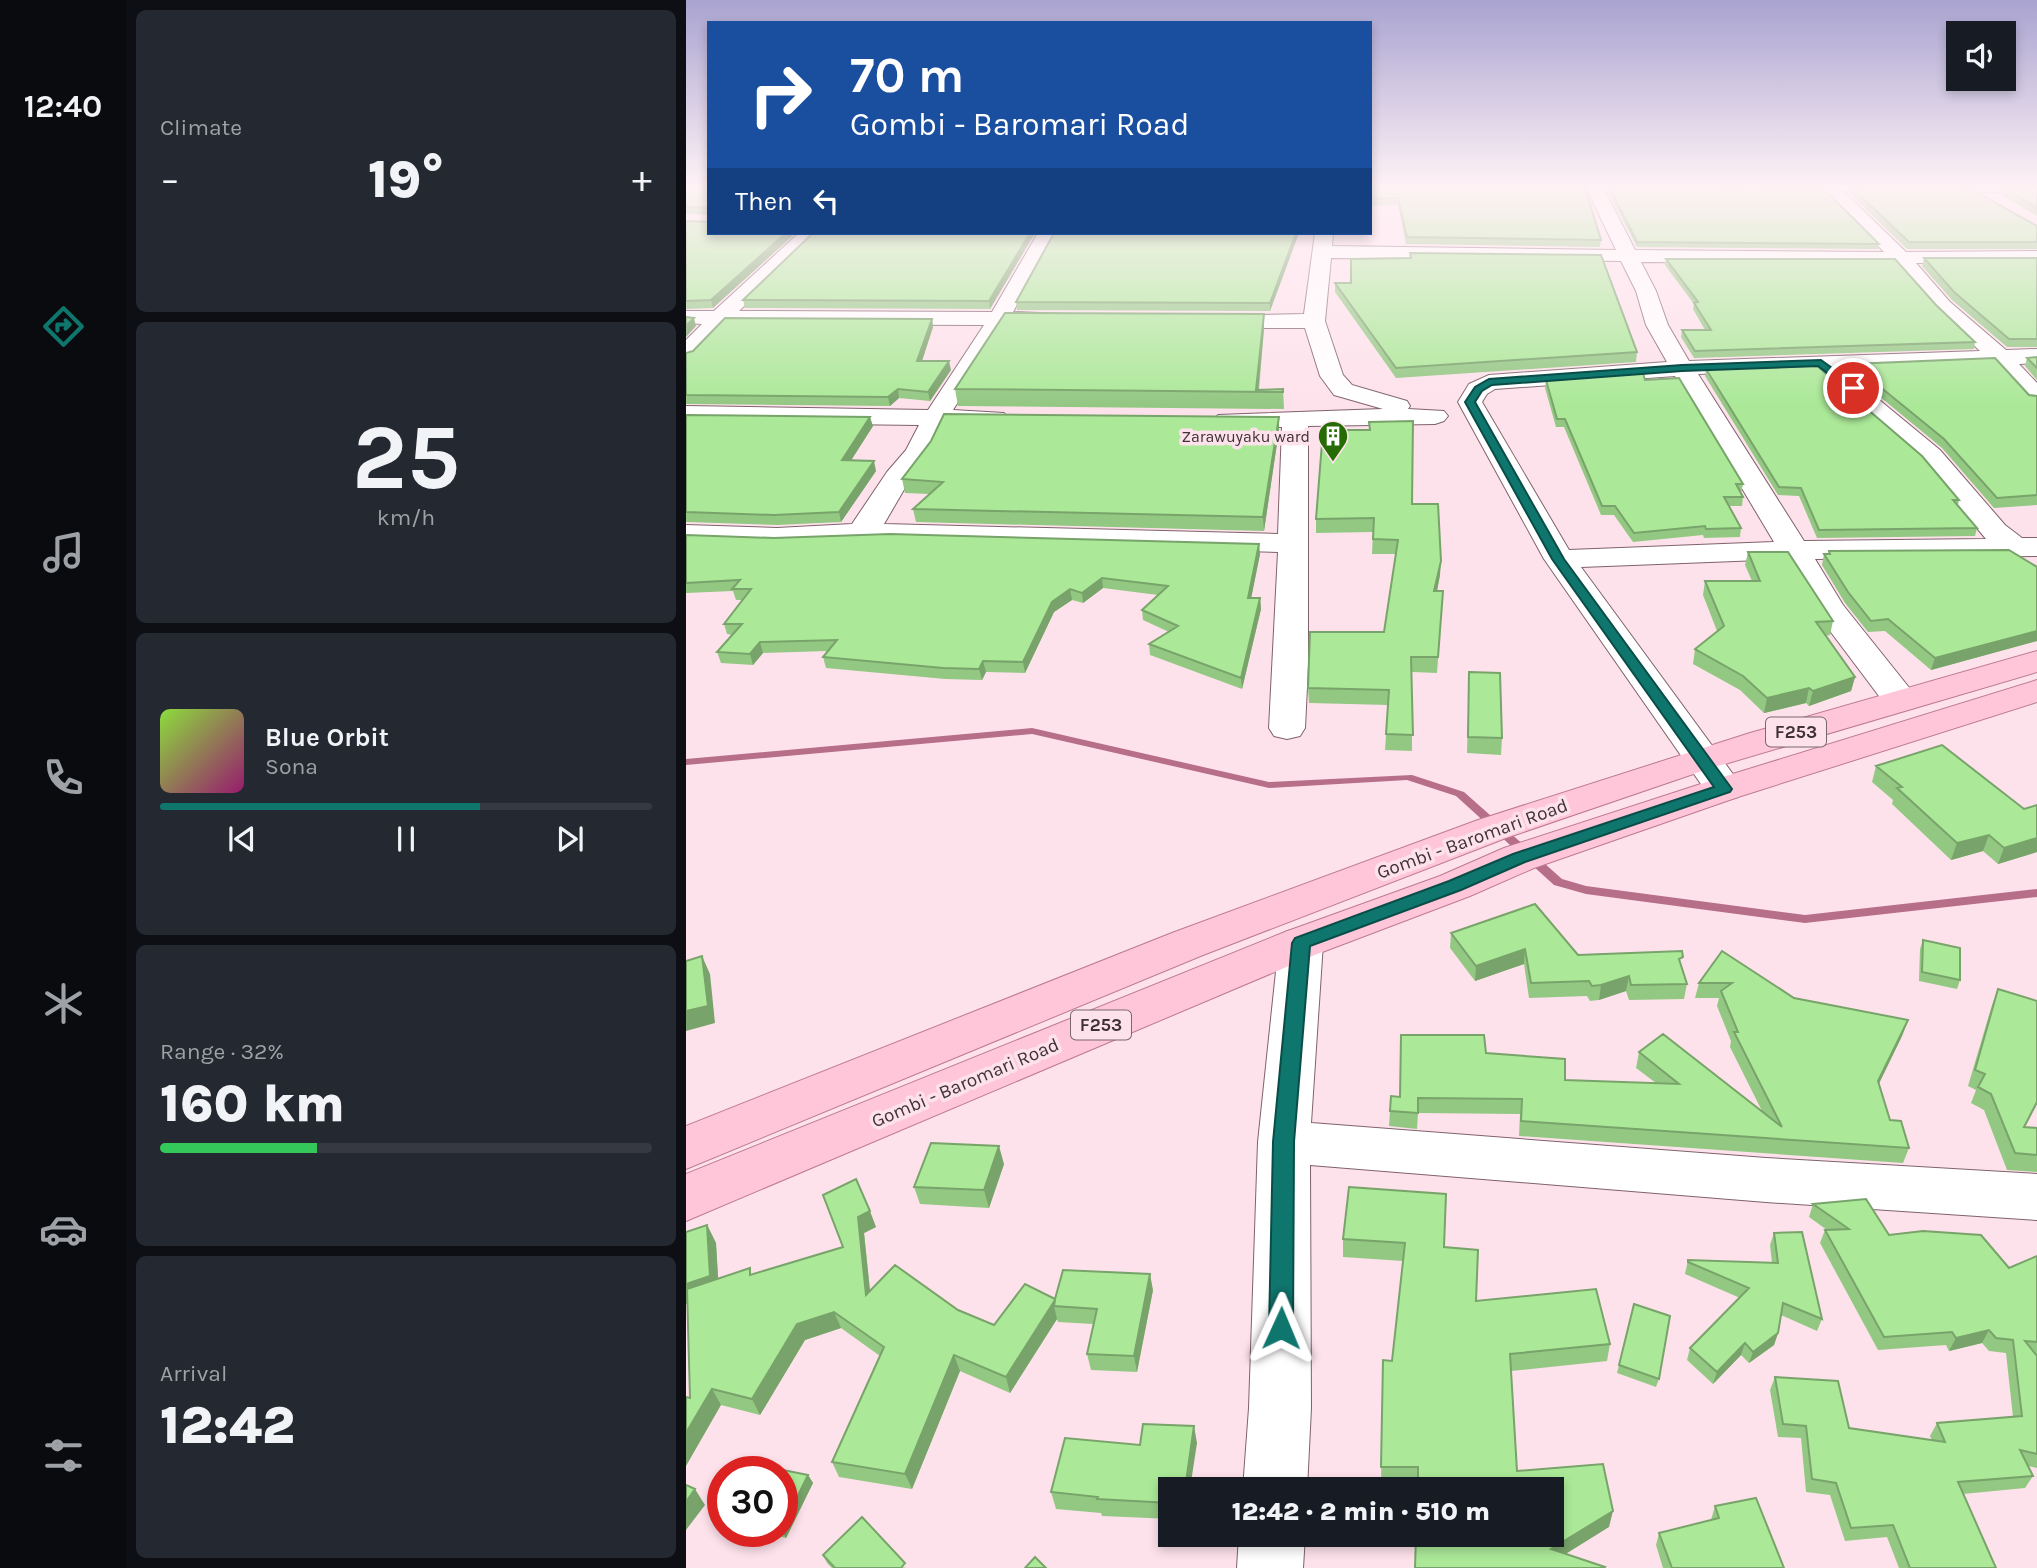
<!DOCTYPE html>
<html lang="en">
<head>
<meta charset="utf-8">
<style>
	:root { --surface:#171b24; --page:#242831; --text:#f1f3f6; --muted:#9ea1a6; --line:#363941; --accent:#0f766e }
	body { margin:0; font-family:Karla,sans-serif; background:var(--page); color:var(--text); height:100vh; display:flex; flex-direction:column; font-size:26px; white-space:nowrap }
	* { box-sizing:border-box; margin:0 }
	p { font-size:23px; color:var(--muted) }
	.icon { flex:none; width:38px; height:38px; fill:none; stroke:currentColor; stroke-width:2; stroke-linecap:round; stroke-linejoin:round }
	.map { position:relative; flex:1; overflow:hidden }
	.side { display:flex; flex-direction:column; gap:10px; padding:10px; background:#0d0f14; width:560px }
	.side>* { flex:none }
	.guide { position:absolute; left:21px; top:21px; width:665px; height:214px; border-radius:0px; box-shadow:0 4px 10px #0003; background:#1a4fa0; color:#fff; overflow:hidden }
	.fabs { position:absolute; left:1260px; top:21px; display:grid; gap:14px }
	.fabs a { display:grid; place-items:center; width:70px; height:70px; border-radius:0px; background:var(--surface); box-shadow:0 4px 10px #0003; font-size:35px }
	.speed { position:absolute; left:21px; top:1456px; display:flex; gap:14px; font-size:35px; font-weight:700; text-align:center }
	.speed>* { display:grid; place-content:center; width:91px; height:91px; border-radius:50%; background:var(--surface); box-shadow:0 4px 10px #0003; line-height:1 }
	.speed .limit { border:10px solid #d22; background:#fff; color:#111 }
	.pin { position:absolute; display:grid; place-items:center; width:60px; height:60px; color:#fff; margin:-30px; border:4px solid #fff; border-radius:50%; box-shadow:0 2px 7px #0007 }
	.me { position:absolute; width:77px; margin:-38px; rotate:1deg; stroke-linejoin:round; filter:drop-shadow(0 0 5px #0008) }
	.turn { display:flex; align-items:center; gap:24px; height:147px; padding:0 28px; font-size:32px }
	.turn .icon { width:91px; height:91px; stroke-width:2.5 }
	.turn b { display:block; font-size:49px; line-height:60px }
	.then { display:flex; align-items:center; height:66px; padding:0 28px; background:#0003; gap:14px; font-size:26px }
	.big { font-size:52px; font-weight:800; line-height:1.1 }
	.side .tile { flex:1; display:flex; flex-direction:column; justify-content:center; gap:10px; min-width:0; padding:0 24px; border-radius:10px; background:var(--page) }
	.side .dial { align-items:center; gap:0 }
	.dial b { font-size:91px; line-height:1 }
	.song { display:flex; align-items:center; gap:21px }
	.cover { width:84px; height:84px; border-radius:10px; background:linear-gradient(135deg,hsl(90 70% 55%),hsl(320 70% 35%)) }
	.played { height:7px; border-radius:4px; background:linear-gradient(90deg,var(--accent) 65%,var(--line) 65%) }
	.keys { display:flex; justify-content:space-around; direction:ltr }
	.heat { display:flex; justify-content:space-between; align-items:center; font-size:38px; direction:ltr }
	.charge { height:10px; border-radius:5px; background:linear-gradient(90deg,#34c759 32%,var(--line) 0) }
	.trip { position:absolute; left:472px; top:1477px; width:406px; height:70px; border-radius:0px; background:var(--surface); box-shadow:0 4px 10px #0003; font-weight:800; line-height:70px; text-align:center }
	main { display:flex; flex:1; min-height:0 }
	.tabs { display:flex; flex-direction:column; width:126px; justify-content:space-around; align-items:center; background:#090b0e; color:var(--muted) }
	.tabs .icon { width:49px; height:49px }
	.tabs .on { color:var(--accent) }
	.tabs b { font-size:32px; color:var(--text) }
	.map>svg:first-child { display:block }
</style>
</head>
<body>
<main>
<nav class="tabs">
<b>12:40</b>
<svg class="icon on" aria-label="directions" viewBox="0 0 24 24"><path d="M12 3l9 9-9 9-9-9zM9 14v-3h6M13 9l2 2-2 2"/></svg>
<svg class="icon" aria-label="music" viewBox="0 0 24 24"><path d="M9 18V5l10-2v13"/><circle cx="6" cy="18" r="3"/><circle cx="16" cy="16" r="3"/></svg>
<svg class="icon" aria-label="phone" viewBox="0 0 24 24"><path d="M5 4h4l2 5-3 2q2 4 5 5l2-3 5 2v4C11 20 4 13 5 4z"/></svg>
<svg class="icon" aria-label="climate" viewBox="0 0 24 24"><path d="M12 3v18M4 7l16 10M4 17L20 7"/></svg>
<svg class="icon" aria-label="car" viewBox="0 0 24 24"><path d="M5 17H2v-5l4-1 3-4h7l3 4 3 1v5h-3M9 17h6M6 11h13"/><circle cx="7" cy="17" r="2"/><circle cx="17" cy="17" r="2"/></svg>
<svg class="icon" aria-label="filters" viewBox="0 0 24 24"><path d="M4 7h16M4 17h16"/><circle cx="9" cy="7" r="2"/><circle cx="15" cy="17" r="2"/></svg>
</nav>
<section class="side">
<div class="tile"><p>Climate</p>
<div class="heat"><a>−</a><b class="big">19°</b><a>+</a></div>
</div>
<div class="tile dial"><b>25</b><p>km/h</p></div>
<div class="tile">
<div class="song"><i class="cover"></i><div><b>Blue Orbit</b><p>Sona</p></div></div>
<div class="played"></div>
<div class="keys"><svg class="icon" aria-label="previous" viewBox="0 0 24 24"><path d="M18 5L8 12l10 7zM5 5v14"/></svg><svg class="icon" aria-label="pause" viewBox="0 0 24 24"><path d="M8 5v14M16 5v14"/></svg><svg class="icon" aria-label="next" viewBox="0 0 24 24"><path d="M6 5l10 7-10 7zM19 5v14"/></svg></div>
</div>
<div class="tile"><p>Range · 32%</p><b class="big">160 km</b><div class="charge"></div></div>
<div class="tile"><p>Arrival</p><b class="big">12:42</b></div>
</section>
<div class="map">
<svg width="1351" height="1568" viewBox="0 0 1351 1568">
	<rect width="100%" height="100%" fill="#fee2eb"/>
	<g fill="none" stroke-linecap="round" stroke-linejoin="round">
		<path fill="#b76f89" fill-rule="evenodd" d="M346,728L583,782L726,775L778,792L876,879L900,886L1119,915L1351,889V897L1119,923L900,894L868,885L770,796L721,780L583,788L346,734L0,765V759Z"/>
		<g stroke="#7f626b" stroke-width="2">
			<path id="minor" d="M899,185H1351V192L1157,191L1220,252L1351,251V263H1230L1264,302L1320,350L1351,349V363L1333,364L1351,383V404L1342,402L1308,364L1157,370L1254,450L1319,525L1336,538H1351V556L1129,559L1157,605L1233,700L1228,708L1215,711L1202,708L1132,615L1099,559L895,567L1052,781L1057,789L1052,797L1038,801L1024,797L858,559L772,402L783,384L803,375L981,362L960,325L950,291L935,261L645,258L639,321L657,375L666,385L721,401L724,406L722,409L758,411L762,416L758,421L749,424L622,426V666L619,728L614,736L601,739L588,736L583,728L592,552L175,541L91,546L0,543V525L91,528L166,524L201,472L220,450L233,425L0,422V406L242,410L298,325L40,324L8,358L0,360V340L16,324L0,323V311H28L113,233H133L53,311L306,312L352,233H370L327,312L377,314L380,319L377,324L369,325H320L267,410L318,413L322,418L318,423L258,425L245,453L223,481L198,524L592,534L596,427L532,425L528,420L532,415L697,409L648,395L634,376L619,328H527L519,326L516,321L519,316L618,314L629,233H647L646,246L930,250ZM918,189L1138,191L1198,252L949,250ZM955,262L1209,263L1250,310L1294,351L1003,361L982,325L970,291ZM1130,370L1236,462L1300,539L1118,541L1012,374ZM989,376L1088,542L883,550L796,402L801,394L809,389Z
				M615,927L631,932L637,943L625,1123L1080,1158L1351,1174V1220L1080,1202L624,1165L625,1408L621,1489H557L563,1408L572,1142L593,943L599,932Z
				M553,1535H619L617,1568H551Z"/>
		</g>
		<g stroke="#bc7a91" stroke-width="2">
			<path id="major" d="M1351,651V672L1022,769L820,838L517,955L0,1169V1126L486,933L792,820L1064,733Z
				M1351,680V702L1052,797L848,868L784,896L631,954L0,1221V1174L599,932L754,876L818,848L1024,781Z"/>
		</g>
		<use href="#minor" fill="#fff" fill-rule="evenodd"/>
		<use href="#major" fill="#ffc6da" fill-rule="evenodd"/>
	</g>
	<path fill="#93c883" d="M0,185H23V215L0,214Z
		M684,185L915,240L914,247L720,244L712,205L684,206Z
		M923,187L1193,244L1192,249L951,247L922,192Z
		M1165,187L1351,226V249H1221L1164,194Z
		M1317,188H1351V216L1315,195Z
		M0,221L23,222L27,308L0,309Z
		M349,233L304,309L59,308L57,300Z
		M613,233L584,311L331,310L330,302Z
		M724,253L951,352L950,362L710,378L649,292V283H665L724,258Z
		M1238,258H1351V347H1321L1266,300L1236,266Z
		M980,259L1250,305L1289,342L1288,349L1008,358L995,337L996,330H1019L1007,309L1008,304L979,265Z
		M578,314V329L573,390L597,389L598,409L272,406L269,389Z
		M246,319L247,327L236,361L265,370L244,401L213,398L204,406L0,404V353Z
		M1351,357V380L1339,366L1341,358Z
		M1166,364L1351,396V505L1308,508L1256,448L1164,372Z
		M1020,369L1273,500L1272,505L1291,528L1289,536L1131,538L1113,496L1092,495L1019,376Z
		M860,380H959L1057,484L1055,493L1057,497L1056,506H1043L1055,528L1054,537L1018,538L1017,535L947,542L928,515H915L878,427H870L859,388Z
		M0,415L187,426L165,460L190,471L155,522L91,525L0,522Z
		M593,417V430L578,531L230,522L227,509L243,494L219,493L216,479Z
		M683,422L726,504L754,575L751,591H757L751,673L726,672V751L699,750L702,705L623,703L622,688L698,632L710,554H686L687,532L630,533V519L683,430Z
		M0,535L574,554L565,598H574L575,609L556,689L464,655L463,644L483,632L457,620L456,610L472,595L417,588L397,603L386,600L368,612L339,673L300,672L296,680L259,679L140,668L137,657L142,651L77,653L67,665L35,663L31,652L47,635L41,634L38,624L57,600H50L47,591L0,593Z
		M1143,551L1351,567V641L1245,670L1199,631L1182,632L1159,603L1136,565L1138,554H1142Z
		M1062,552L1147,621L1144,635L1139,636L1169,677L1165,691L1123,706L1120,703L1078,713L1054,690L1007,664L1009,649L1031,631L1017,595L1019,581H1066L1059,565Z
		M783,672L816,738L815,755L781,753Z
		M1190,766L1338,809L1351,805V852L1312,864L1297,851L1265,860L1206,804L1207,800L1186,782Z
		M765,933L892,955L995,966L1001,984L998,999L943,1000L940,991L913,1000L904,1001L901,996L843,998L838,964L789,981L764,948Z
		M1237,940L1274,980L1271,989L1233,981L1234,949Z
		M1036,951L1108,998L1222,1020L1216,1036L1193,1083L1204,1120L1223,1148L1217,1163L833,1136L834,1114L732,1113L731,1129L703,1126L704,1111L714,1097L800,1053L879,1080L970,1083L950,1068L953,1052L1076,1111L1044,1047L1045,1041L1031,1006L1033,998H1009L1013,983Z
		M1312,989L1351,1001V1104L1339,1127L1351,1128V1172L1321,1170L1298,1110L1285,1103L1290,1090L1282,1086L1306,1005Z
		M318,1164L303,1208L234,1204L228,1187Z
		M663,1187L758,1247L790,1301L924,1344L921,1361L825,1371L831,1471L923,1527L729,1568L731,1484H695L697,1360L706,1361L717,1261L657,1257V1239Z
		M137,1195L190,1227L178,1233L184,1290L272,1310L308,1325L369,1299L467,1290L451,1372L405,1370L401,1354L407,1324L372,1322L371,1319L324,1393L274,1371L226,1489L153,1477L146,1462L194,1356L155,1328L119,1340L74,1415L35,1405L4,1398L21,1225L30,1243L32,1279L67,1274L157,1247Z
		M1127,1204L1203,1235L1323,1268L1351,1256V1468L1342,1466L1347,1476L1339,1488L1277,1494L1310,1568H1213L1201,1537L1159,1541L1144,1495L1120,1492L1115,1438L1092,1437L1084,1390L1089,1377L1163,1428L1246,1440L1244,1436L1251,1423L1327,1417L1320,1353L1303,1351L1296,1343L1263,1351L1260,1345L1192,1350L1134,1243L1139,1230H1141L1123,1217Z
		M1088,1233L1136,1319L1131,1331L1095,1315L1092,1333L1088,1345L1063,1363L1055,1355L1027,1384L1001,1360L1004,1348L1054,1298L999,1274L1002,1260L1086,1263L1084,1245Z
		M948,1304L973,1379L970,1387L931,1373Z
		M511,1443L485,1489V1519L416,1516L415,1513L370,1509L365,1492L454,1445Z
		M122,1475L127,1483L100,1538L68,1531H96Z
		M1029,1506L1098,1568H977L970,1545L973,1533L1025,1520Z
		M137,1555L221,1568H146L141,1563Z"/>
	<path fill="#78a36a" d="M100,233H110L27,308L25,300Z
		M344,233H349L304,309L303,301Z
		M610,233H613L584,311V303Z
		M578,314V329L572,392H570Z
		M8,318L10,326L0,337V326Z
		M246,319L247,327L233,370L231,361Z
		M263,361L265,370L244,401L242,392Z
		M212,389L213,398L204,406L202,397Z
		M184,417L187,426L159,470L156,460Z
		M593,417V430L578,531L577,517Z
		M188,461L190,471L155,522L153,512Z
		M573,544L574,554L563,609L562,598Z
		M755,561L754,575L748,606V591Z
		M416,578L417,588L397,603L396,593Z
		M384,589L386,600L368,612L339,673L337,662L366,602Z
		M574,598L575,609L556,689L555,678Z
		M1351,631V641L1245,670L1249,658Z
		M74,642L77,653L67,665L64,654Z
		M297,661L300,672L296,680L293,669Z
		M1169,677L1165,691L1123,706L1127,691Z
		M1123,688L1120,703L1078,713L1081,698Z
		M1303,835L1297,851L1265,860L1271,843Z
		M1351,838V852L1312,864L1318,848Z
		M839,949L838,964L789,981L790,966Z
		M16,956L24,974L29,1023L0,1031V1011Z
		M943,976L940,991L913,1000L915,985Z
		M1222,1020L1216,1036L1187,1096L1192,1081Z
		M313,1146L318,1164L303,1208L298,1190Z
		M184,1211L190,1227L178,1233L186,1311L180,1295L172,1217Z
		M21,1225L30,1243L33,1293L0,1304V1284Z
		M464,1274L467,1290L451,1372L448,1356Z
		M369,1300L368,1306L371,1319L324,1393L320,1377Z
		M148,1312L155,1328L119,1340L74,1415L66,1399L111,1324Z
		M1303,1330L1296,1343L1263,1351L1270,1338Z
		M1092,1333L1088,1345L1063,1363L1067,1352Z
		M1059,1343L1055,1355L1027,1384L1031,1372Z
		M268,1355L274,1371L226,1489L219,1474Z
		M26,1389L35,1405L0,1466V1433Z
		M508,1426L511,1443L504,1489H499Z
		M122,1475L127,1483L100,1538L96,1531V1528Z
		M9,1489L19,1505L0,1530V1502Z
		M927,1511L923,1527L862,1565L865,1549Z"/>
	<path fill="#abe998" stroke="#78a36a" stroke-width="2" d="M0,185H23V208L0,207Z
		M684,185H898L915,240L721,237L712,198L684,199Z
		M923,187L1138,189L1193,244L951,242Z
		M1165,187L1283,188L1351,226V242H1223Z
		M1317,188H1351V208Z
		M0,221L23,222V233H100L25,300L0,301Z
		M127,233H344L303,301L57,300Z
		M368,233H610L584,303L330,302Z
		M724,253L915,255L951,352L710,368L649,283H665V259L725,258Z
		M1238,258H1351V339H1323L1268,292Z
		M980,259H1209L1250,305L1289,342L1009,351L996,330H1025L1008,303L1012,302Z
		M319,313L578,314L570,390L597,389V392L269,389Z
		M0,317L8,318L0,326Z
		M39,318L246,319L231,361H263L242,392L212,389L202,397L0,395V353L7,351Z
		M1351,357V368L1341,358Z
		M1309,358L1343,395L1351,396V495L1311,498L1258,439L1166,364Z
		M1131,366L1236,456L1273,500H1267L1291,528L1133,530L1115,488L1093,487L1020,369Z
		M957,373L959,380L993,378L1057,484H1050L1057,497H1038L1055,528L1020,529L1019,526L948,533L929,506H916L879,419H871L860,380Z
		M258,414L593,417L577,517L227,509L257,482L216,479L245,441Z
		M0,415L184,417L156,460L188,461L153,512L88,515L0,512Z
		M727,421L726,504H752L755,561L748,591H757L752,657H725L727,735L700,734L703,690L622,688L624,632H698L712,540L687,539L688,518L630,519L637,430H684L683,422Z
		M204,534L573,544L562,598H574L555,678L463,644L492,626L456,610L482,586L416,578L396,593L384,589L366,602L337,662L297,661L293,669L257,668L137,657L151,640L74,642L64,654L31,652L56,624H38L65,589H46L54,580L0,583V535L88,538Z
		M1323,550L1351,567V631L1249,658L1202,619L1185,621L1162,592L1138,554H1144L1143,551Z
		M1062,552H1102L1147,621L1130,622L1169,677L1127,691L1123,688L1081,698L1057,676L1009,649L1038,626L1019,581H1074Z
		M783,672L814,673L816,738L782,737Z
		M1256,745L1338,809L1351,805V838L1318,848L1303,835L1271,843L1211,788L1216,787L1190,766Z
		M849,904L892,955L996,951L997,957L993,959L1001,984L945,985L943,976L915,985L906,986L903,981L845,983L839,949L790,966L765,933Z
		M1237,940L1274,948V980L1236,972Z
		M1036,951L1108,998L1222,1020L1192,1081L1204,1120L1215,1121L1223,1148L835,1121L836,1099L732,1098V1113L704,1111L705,1096L714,1097L715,1035H798L800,1053L879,1059V1080L993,1084L953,1052L977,1034L1096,1127L1048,1032H1052L1035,991L1046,983H1013Z
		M16,956L22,1006L0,1011V961Z
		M1312,989L1351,1001V1102L1338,1127L1351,1128V1155L1329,1153L1305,1094L1292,1087L1299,1074L1289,1070Z
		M245,1143L313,1146L298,1190L228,1187Z
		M170,1179L184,1211L172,1217L180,1295L209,1265L272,1310L308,1325L339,1284L369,1299L377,1270L464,1274L448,1356L401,1354L411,1309L368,1306L369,1300L320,1377L268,1355L219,1474L146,1462L198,1347L148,1312L111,1324L66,1399L26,1389L0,1433V1397L4,1398L1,1289L64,1268V1275L157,1247L137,1195Z
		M663,1187L760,1194L758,1247L792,1250L790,1301L910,1289L924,1344L824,1354L831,1471L917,1464L927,1511L865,1549L919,1567L918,1568H729L730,1535H866V1489H732V1467H695L697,1360L706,1361L719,1243L657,1239Z
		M1180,1199L1203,1235L1237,1231L1295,1235L1323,1268L1351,1256V1342L1339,1341L1351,1356V1454L1334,1450L1347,1476L1272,1482L1310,1568H1224L1207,1525L1165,1528L1150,1483L1126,1479L1120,1426L1097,1424L1089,1377L1152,1381L1163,1428L1259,1442L1251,1423L1336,1416L1327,1340L1310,1338L1303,1330L1270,1338L1266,1332L1198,1337L1139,1230L1163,1229L1127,1204Z
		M21,1225L24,1276L0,1284V1232Z
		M1116,1232L1136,1319L1097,1303L1092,1333L1067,1352L1059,1343L1031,1372L1004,1348L1063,1288L1002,1262V1260L1092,1263L1088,1233Z
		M948,1304L984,1316L973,1379L933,1365Z
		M457,1424L508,1426L499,1489H485V1503L411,1499L412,1497L365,1492L379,1438L454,1445Z
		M62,1463L122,1475L96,1528V1472H58Z
		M0,1485L9,1489L0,1502Z
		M1070,1498L1098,1568H986L973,1533L1033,1518L1029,1506Z
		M176,1517L219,1563L215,1568H149L137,1555Z
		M349,1557L360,1568H339Z"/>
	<linearGradient id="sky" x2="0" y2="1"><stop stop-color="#a9a3d0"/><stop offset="0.46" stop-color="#fff2f6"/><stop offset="1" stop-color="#fff2f6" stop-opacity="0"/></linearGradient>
	<rect width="1351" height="405" fill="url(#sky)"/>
	<path fill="#0f766e" stroke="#0a4d48" stroke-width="2" d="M1135,360L1171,386V391H1164L1132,366L996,371L806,385L796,391L789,402L878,559L1046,789L1044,792L839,862L775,890L624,946L608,1142L607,1328L603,1336L595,1339L586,1336L583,1328L587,1142L606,943L609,938L763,881L827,854L1028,787L866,559L779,402L789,387L803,379L996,365Z"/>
	<defs>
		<g id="building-pin" transform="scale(1.575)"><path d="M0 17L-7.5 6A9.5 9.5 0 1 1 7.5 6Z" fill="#266b03" stroke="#fee2eb"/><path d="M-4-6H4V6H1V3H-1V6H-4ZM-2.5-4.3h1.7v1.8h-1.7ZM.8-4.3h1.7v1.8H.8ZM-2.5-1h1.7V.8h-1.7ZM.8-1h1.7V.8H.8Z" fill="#fff"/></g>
	</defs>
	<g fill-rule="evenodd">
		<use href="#building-pin" x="647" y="436"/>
	</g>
	<g text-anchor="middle" stroke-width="7" stroke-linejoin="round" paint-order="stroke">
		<g font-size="16" fill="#3f3236" stroke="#fee2eb" text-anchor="end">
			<text x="624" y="442">Zarawuyaku ward</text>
		</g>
		<g fill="#fee2eb" stroke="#78676c" stroke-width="2">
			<rect x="1080" y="717.5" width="60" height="29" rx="5"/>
			<rect x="385" y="1010.5" width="60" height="29" rx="5"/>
		</g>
		<g font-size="18" font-weight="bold" fill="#3f3236">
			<text x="1110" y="738">F253</text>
			<text x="415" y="1031">F253</text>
		</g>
		<g font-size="19" fill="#3f3236" stroke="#fee2eb">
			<text transform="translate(786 838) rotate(-20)" y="7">Gombi - Baromari Road</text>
			<text transform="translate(279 1082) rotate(-23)" y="7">Gombi - Baromari Road</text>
		</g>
	</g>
</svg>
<div class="fabs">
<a><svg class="icon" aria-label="sound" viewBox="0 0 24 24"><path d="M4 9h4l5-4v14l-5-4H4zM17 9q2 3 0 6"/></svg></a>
</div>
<div class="speed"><div class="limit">30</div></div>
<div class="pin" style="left:1167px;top:388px;background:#d93025"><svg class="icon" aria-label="arrive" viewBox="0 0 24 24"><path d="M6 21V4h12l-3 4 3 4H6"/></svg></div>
<svg class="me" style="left:595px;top:1328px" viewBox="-20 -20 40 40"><path d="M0-17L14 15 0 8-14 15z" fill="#0f766e" stroke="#fff" stroke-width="4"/></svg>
<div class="trip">12:42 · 2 min · 510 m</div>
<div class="guide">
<div class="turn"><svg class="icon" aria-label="right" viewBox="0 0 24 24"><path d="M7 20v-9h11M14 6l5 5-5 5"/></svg><div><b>70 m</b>Gombi - Baromari Road</div></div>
<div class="then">Then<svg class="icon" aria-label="left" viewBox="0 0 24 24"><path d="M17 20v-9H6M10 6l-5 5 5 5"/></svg></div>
</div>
</div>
</main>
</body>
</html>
